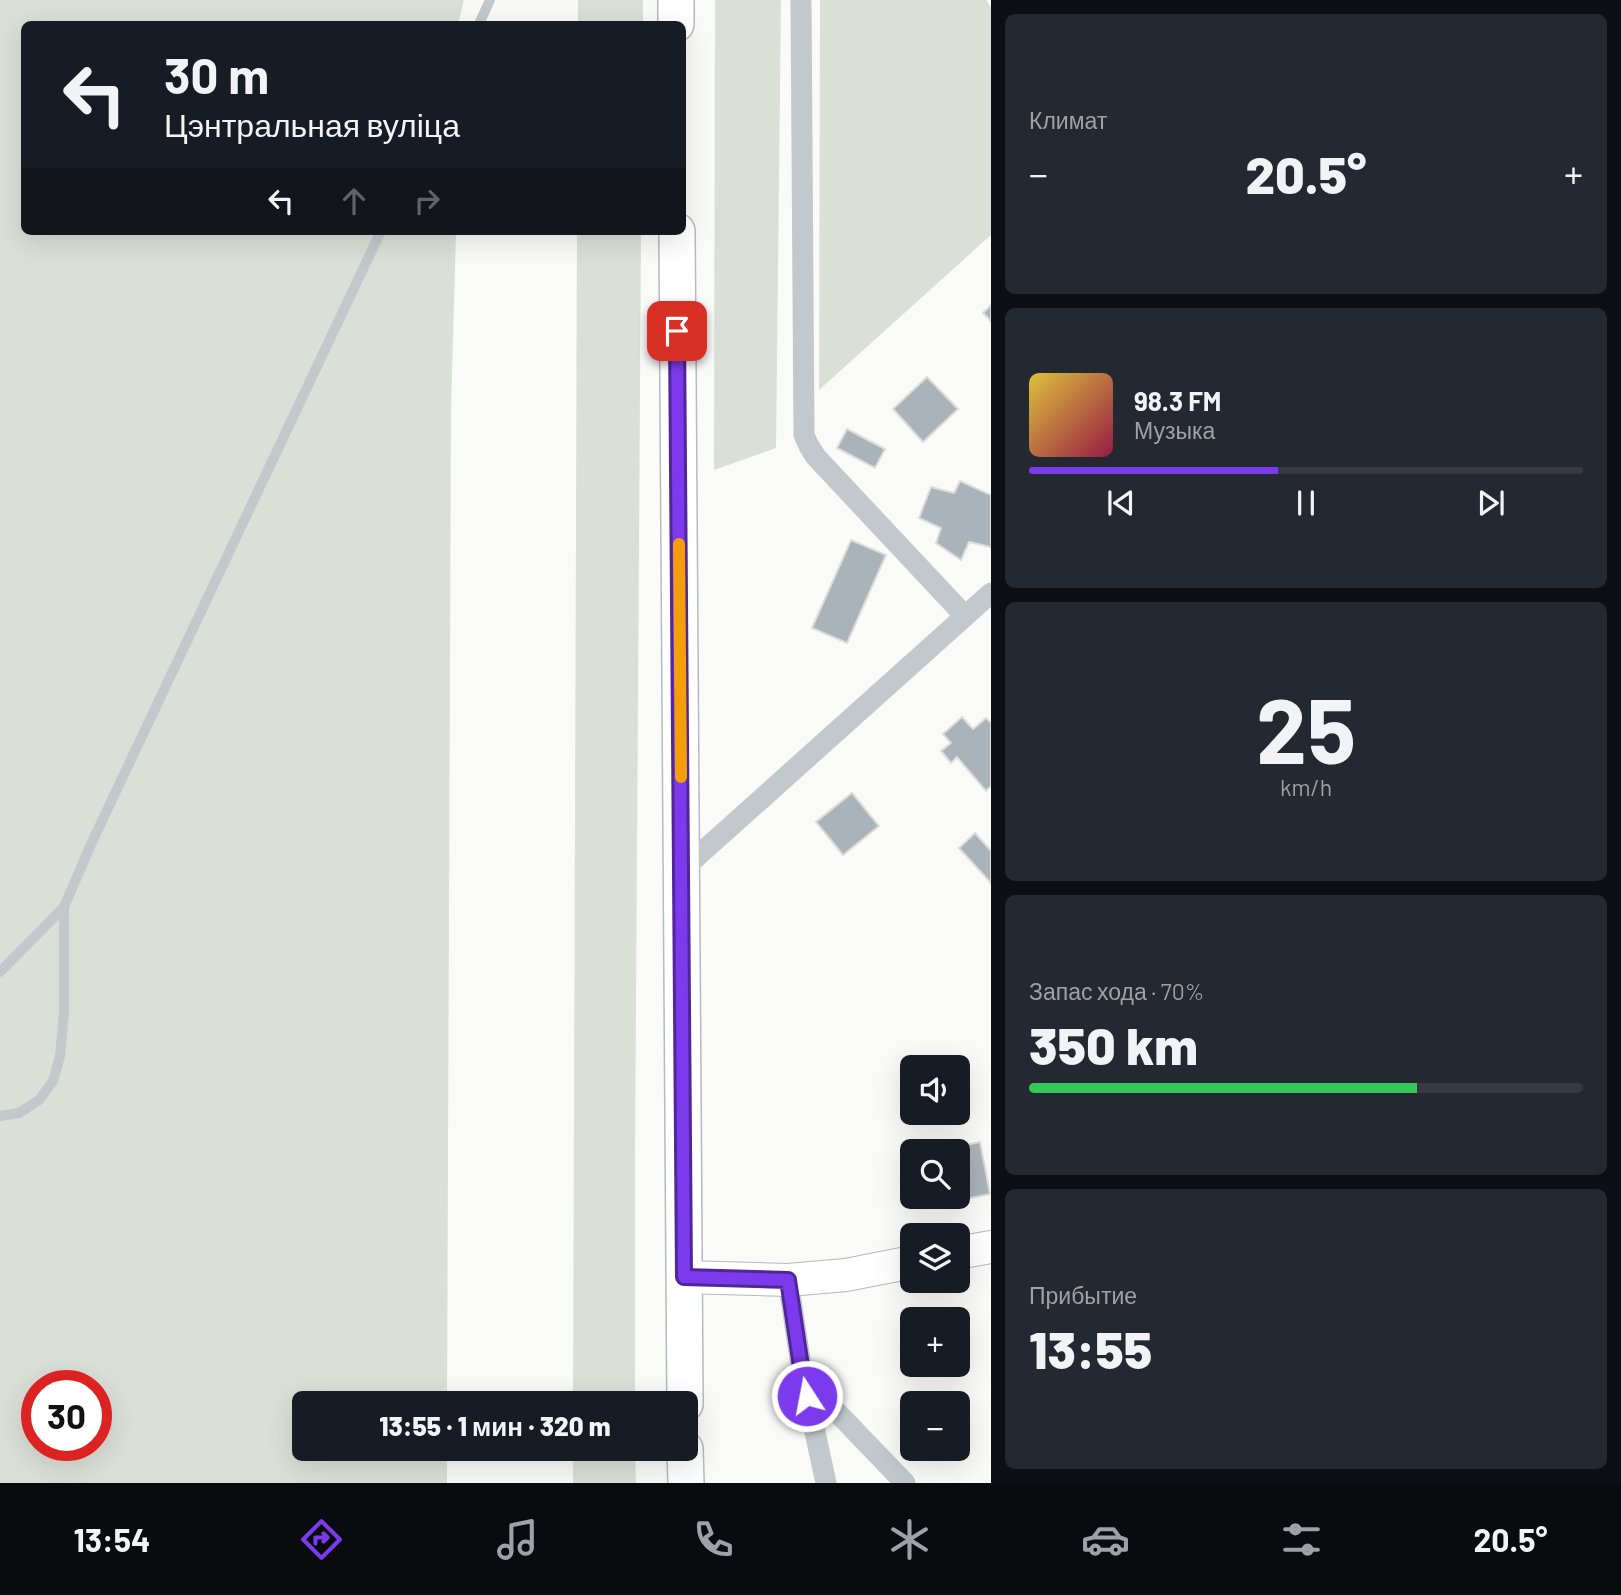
<!DOCTYPE html>
<html lang="ru">
<head>
<meta charset="utf-8">
<style>
	:root { --surface:#171b24; --page:#242831; --text:#f1f3f6; --muted:#9ea1a6; --line:#363941; --accent:#7c3aed }
	body { margin:0; font-family:Barlow,sans-serif; background:var(--page); color:var(--text); height:100vh; display:flex; flex-direction:column; font-size:26px; white-space:nowrap }
	* { box-sizing:border-box; margin:0 }
	p { font-size:23px; color:var(--muted) }
	.icon { flex:none; width:38px; height:38px; fill:none; stroke:currentColor; stroke-width:2; stroke-linecap:round; stroke-linejoin:round }
	.map { position:relative; flex:1; overflow:hidden }
	.side { display:flex; flex-direction:column; gap:14px; padding:14px; background:#0d0f14; width:630px }
	.side>* { flex:none }
	.top-card { position:absolute; left:21px; top:21px; width:665px; height:214px; border-radius:10px; box-shadow:0 7px 28px #0002; background:#171b24; color:var(--text); overflow:hidden }
	.controls { position:absolute; left:900px; top:1055px; display:grid; gap:14px }
	.controls a { display:grid; place-items:center; width:70px; height:70px; border-radius:10px; background:var(--surface); box-shadow:0 7px 28px #0002; font-size:35px }
	.speed { position:absolute; left:21px; top:1370px; display:flex; gap:14px; font-size:35px; font-weight:700; text-align:center }
	.speed>* { display:grid; place-content:center; width:91px; height:91px; border-radius:50%; background:var(--surface); box-shadow:0 7px 28px #0002; line-height:1 }
	.speed .limit { border:10px solid #d22; background:#fff; color:#111 }
	.pin { position:absolute; display:grid; place-items:center; width:60px; height:60px; color:#fff; margin:-30px; border-radius:14px; box-shadow:0 4px 10px #0006 }
	.me { position:absolute; width:77px; margin:-38px; rotate:349deg; stroke-linejoin:round; filter:drop-shadow(0 0 5px #0008) }
	.turn { display:flex; align-items:center; gap:24px; height:147px; padding:0 28px; font-size:32px }
	.turn .icon { width:91px; height:91px; stroke-width:2.5 }
	.turn b { display:block; font-size:49px; line-height:60px }
	.lanes { display:flex; align-items:center; height:66px; padding:0 28px; background:#0003; justify-content:center; gap:35px; direction:ltr }
	.lanes .off { opacity:.35 }
	.big { font-size:52px; font-weight:800; line-height:1.1 }
	.side .widget { flex:1; display:flex; flex-direction:column; justify-content:center; gap:10px; min-width:0; padding:0 24px; border-radius:10px; background:var(--page) }
	.side .dial { align-items:center; gap:0 }
	.dial b { font-size:91px; line-height:1 }
	.song { display:flex; align-items:center; gap:21px }
	.cover { width:84px; height:84px; border-radius:10px; background:linear-gradient(135deg,hsl(50 70% 55%),hsl(340 70% 35%)) }
	.played { height:7px; border-radius:4px; background:linear-gradient(90deg,var(--accent) 45%,var(--line) 45%) }
	.keys { display:flex; justify-content:space-around; direction:ltr }
	.heat { display:flex; justify-content:space-between; align-items:center; font-size:38px; direction:ltr }
	.charge { height:10px; border-radius:5px; background:linear-gradient(90deg,#34c759 70%,var(--line) 0) }
	.trip { position:absolute; left:292px; top:1391px; width:406px; height:70px; border-radius:10px; background:var(--surface); box-shadow:0 7px 28px #0002; font-weight:800; line-height:70px; text-align:center }
	.dock { display:flex; height:112px; justify-content:space-around; align-items:center; background:#090b0e; color:var(--muted) }
	.dock .icon { width:49px; height:49px }
	.dock .selected { color:var(--accent) }
	.dock b { font-size:32px; color:var(--text) }
	main { display:flex; flex:1; min-height:0 }
	.map>svg:first-child { display:block }
</style>
</head>
<body>
<main>
<div class="map">
<svg width="991" height="1483" viewBox="0 0 991 1483">
	<rect width="100%" height="100%" fill="#fafaf8"/>
	<path fill="#dadfd7" fill-rule="evenodd" d="M0,0H464L458,24H24V231H456L451,410L447,1403L304,1404V1449H447V1483H0ZM37,1386H96V1446H37Z
		M578,0H643V24H578Z
		M715,0H781L776,448L714,470Z
		M820,0H986L991,7V235L819,390Z
		M577,231H641L635,1157V1403H573Z
		M573,1449H635L636,1483H573Z"/>
	<path fill="#aab3b9" stroke="#dcdcda" stroke-width="2" d="M991,305V321L983,313Z
		M927,377L958,409L923,442L893,409Z
		M847,429L885,449L875,468L837,448Z
		M960,481L991,495V547L969,542L961,560L936,543L941,528L919,518L931,487L954,493Z
		M851,540L886,555L847,643L812,628Z
		M962,717L973,729L986,718L991,723V786L986,791L957,757L951,763L941,751L951,743L943,734Z
		M852,793L879,826L843,855L816,822Z
		M975,833L991,851V883L959,848Z
		M980,1142L990,1194L951,1202L950,1197H957V1152H941V1150Z
		M960,1312L963,1362H957V1320H921V1315Z"/>
	<g fill="none" stroke-linecap="round" stroke-linejoin="round">
		<g stroke="#b3babf" stroke-width="34">
			<path id="secondary" d="M957,1253L991,1247
				M684,1277L788,1280L846,1275L912,1262"/>
		</g>
		<g stroke="#b5babe" stroke-width="38">
			<path id="primary" d="M676,0V24
				M677,231L685,1404
				M685,1449L686,1483"/>
		</g>
		<path stroke="#c3c8cc" stroke-width="10" d="M479,24L490,0
			M0,972L64,907L92,842L381,231
			M0,1116L19,1113L39,1100L53,1081L60,1056L64,1013V907"/>
		<path stroke="#c3c8cc" stroke-width="21" d="M801,0L804,435L809,446L816,457L965,616
			M682,870L991,593
			M788,1280L802,1372L826,1483
			M805,1377L829,1404L905,1483"/>
		<use href="#secondary" stroke="#fff" stroke-width="32"/>
		<use href="#primary" stroke="#fff" stroke-width="35"/>
	</g>
	<g fill="none" stroke-linecap="round" stroke-linejoin="round">
		<g stroke="#51269a" stroke-width="18">
			<path id="route" d="M677,331L684,1277L788,1280L802,1373L807,1396"/>
		</g>
		<use href="#route" stroke="#7c3aed" stroke-width="12"/>
		<path stroke="#f59e0b" stroke-width="12" d="M679,544L681,777"/>
	</g>
</svg>
<div class="controls">
<a><svg class="icon" aria-label="sound" viewBox="0 0 24 24"><path d="M4 9h4l5-4v14l-5-4H4zM17 9q2 3 0 6"/></svg></a>
<a><svg class="icon" aria-label="search" viewBox="0 0 24 24"><circle cx="10" cy="10" r="6"/><path d="M15 15l6 6"/></svg></a>
<a><svg class="icon" aria-label="layers" viewBox="0 0 24 24"><path d="M12 4l9 5-9 5-9-5zM3 14l9 5 9-5"/></svg></a>
<a>+</a>
<a>−</a>
</div>
<div class="speed"><div class="limit">30</div></div>
<div class="pin" style="left:677px;top:331px;background:#d93025"><svg class="icon" aria-label="arrive" viewBox="0 0 24 24"><path d="M6 21V4h12l-3 4 3 4H6"/></svg></div>
<svg class="me" style="left:807px;top:1396px" viewBox="-20 -20 40 40"><circle r="17" fill="#7c3aed" stroke="#fff" stroke-width="3"/><path d="M0-11L8 9 0 5-8 9z" fill="#fff"/></svg>
<div class="trip">13:55 · 1 мин · 320 m</div>
<div class="top-card">
<div class="turn"><svg class="icon" aria-label="left" viewBox="0 0 24 24"><path d="M17 20v-9H6M10 6l-5 5 5 5"/></svg><div><b>30 m</b>Цэнтральная вуліца</div></div>
<div class="lanes"><svg class="icon" aria-label="left" viewBox="0 0 24 24"><path d="M17 20v-9H6M10 6l-5 5 5 5"/></svg><svg class="icon off" aria-label="ahead" viewBox="0 0 24 24"><path d="M12 20V5M6 11l6-6 6 6"/></svg><svg class="icon off" aria-label="right" viewBox="0 0 24 24"><path d="M7 20v-9h11M14 6l5 5-5 5"/></svg></div>
</div>
</div>
<section class="side">
<div class="widget"><p>Климат</p>
<div class="heat"><a>−</a><b class="big">20.5°</b><a>+</a></div>
</div>
<div class="widget">
<div class="song"><i class="cover"></i><div><b>98.3 FM</b><p>Музыка</p></div></div>
<div class="played"></div>
<div class="keys"><svg class="icon" aria-label="previous" viewBox="0 0 24 24"><path d="M18 5L8 12l10 7zM5 5v14"/></svg><svg class="icon" aria-label="pause" viewBox="0 0 24 24"><path d="M8 5v14M16 5v14"/></svg><svg class="icon" aria-label="next" viewBox="0 0 24 24"><path d="M6 5l10 7-10 7zM19 5v14"/></svg></div>
</div>
<div class="widget dial"><b>25</b><p>km/h</p></div>
<div class="widget"><p>Запас хода · 70%</p><b class="big">350 km</b><div class="charge"></div></div>
<div class="widget"><p>Прибытие</p><b class="big">13:55</b></div>
</section>
</main>
<nav class="dock">
<b>13:54</b>
<svg class="icon selected" aria-label="directions" viewBox="0 0 24 24"><path d="M12 3l9 9-9 9-9-9zM9 14v-3h6M13 9l2 2-2 2"/></svg>
<svg class="icon" aria-label="music" viewBox="0 0 24 24"><path d="M9 18V5l10-2v13"/><circle cx="6" cy="18" r="3"/><circle cx="16" cy="16" r="3"/></svg>
<svg class="icon" aria-label="phone" viewBox="0 0 24 24"><path d="M5 4h4l2 5-3 2q2 4 5 5l2-3 5 2v4C11 20 4 13 5 4z"/></svg>
<svg class="icon" aria-label="climate" viewBox="0 0 24 24"><path d="M12 3v18M4 7l16 10M4 17L20 7"/></svg>
<svg class="icon" aria-label="car" viewBox="0 0 24 24"><path d="M5 17H2v-5l4-1 3-4h7l3 4 3 1v5h-3M9 17h6M6 11h13"/><circle cx="7" cy="17" r="2"/><circle cx="17" cy="17" r="2"/></svg>
<svg class="icon" aria-label="filters" viewBox="0 0 24 24"><path d="M4 7h16M4 17h16"/><circle cx="9" cy="7" r="2"/><circle cx="15" cy="17" r="2"/></svg>
<b>20.5°</b>
</nav>
</body>
</html>
